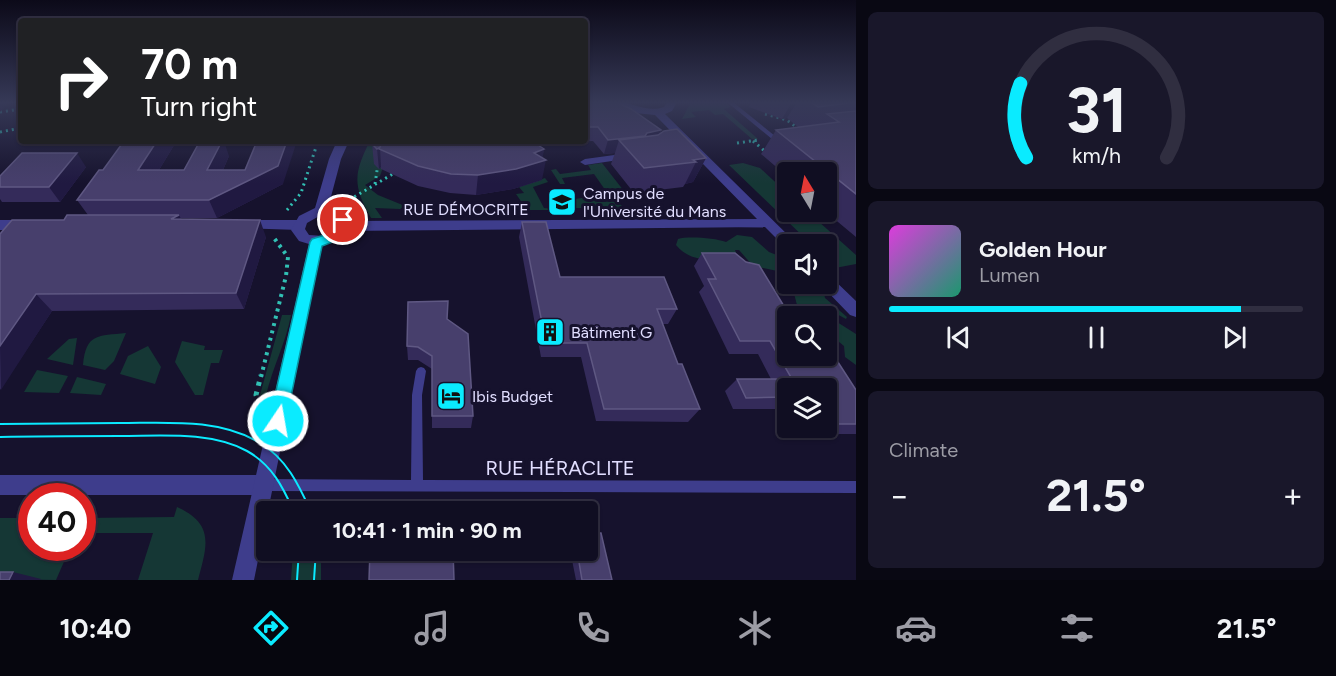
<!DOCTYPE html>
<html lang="en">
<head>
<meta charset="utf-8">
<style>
	:root { --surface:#100e22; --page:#19172a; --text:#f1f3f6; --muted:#9c9ca5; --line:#302e40; --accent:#0aebff }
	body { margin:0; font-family:Figtree,sans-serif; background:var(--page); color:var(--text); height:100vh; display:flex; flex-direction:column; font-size:22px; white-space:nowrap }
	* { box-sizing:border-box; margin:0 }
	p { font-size:20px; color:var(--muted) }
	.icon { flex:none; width:33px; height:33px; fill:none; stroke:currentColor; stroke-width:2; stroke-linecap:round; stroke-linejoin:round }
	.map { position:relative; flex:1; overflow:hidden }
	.drawer { display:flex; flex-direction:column; gap:12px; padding:12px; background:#090813; width:480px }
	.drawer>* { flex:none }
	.guide { position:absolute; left:18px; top:18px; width:570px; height:126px; border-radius:6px; box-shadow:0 2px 4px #0004,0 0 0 2px var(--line); background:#202124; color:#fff; overflow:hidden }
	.needle { width:39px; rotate:350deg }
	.controls { position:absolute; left:777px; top:162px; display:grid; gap:12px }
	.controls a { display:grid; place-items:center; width:60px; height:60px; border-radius:6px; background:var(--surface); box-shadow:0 2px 4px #0004,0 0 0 2px var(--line); font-size:30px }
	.speed { position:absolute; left:18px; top:483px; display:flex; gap:12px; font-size:30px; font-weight:700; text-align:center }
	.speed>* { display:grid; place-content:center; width:78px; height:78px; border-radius:50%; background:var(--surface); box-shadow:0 2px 4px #0004,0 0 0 2px var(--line); line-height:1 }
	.speed .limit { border:9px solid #d22; background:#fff; color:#111 }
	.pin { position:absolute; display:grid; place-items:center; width:51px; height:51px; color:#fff; margin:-26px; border:3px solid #fff; border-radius:50%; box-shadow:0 2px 6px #0007 }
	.me { position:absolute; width:66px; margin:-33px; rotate:12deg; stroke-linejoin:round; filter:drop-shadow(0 0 4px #0008) }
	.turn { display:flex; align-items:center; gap:21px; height:126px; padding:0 24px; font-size:27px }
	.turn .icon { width:78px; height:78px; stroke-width:2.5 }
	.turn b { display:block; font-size:42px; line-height:51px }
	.big { font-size:45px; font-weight:700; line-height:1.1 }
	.drawer .tile { flex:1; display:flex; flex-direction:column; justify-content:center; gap:9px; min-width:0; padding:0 21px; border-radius:9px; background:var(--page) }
	.drawer .dial { align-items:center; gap:0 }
	.dial svg { height:156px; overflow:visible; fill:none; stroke:var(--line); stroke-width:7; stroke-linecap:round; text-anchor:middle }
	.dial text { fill:var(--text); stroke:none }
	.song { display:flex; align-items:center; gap:18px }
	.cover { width:72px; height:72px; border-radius:9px; background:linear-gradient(135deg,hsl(300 70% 55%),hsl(160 70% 35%)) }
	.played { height:6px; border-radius:3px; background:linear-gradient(90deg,var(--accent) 85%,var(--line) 85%) }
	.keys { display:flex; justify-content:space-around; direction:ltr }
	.heat { display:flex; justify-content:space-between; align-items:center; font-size:33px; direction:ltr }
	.trip { position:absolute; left:256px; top:501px; width:342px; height:60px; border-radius:6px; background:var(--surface); box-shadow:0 2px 4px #0004,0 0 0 2px var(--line); font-weight:700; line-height:60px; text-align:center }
	.dock { display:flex; height:96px; justify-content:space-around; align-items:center; background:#06060e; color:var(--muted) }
	.dock .icon { width:42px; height:42px }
	.dock .active { color:var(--accent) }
	.dock b { font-size:27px; color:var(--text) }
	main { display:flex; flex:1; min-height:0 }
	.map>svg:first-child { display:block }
</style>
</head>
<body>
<main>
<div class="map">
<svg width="856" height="580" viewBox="0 0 856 580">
	<rect width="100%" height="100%" fill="#16122d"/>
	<path fill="#153735" d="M691,102H724L731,107L724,109L758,139H752L723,114L715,115L709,110L691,112L696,117L682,119Z
		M370,141H392L380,176L365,185L378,195L405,206L400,209L375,208L382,218H371C353,186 353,174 370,141Z
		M602,163L631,200L617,201L624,208H575L565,192H570L575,199L608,194L594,174L562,178L565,184H560L551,170L556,169L560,174L591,170L588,165Z
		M743,163L760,168L787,193L788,212H808L856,255V264L835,268L827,259L826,244H811L729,165Z
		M545,178L548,182L533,187L544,208L564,210H527L516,194L524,193L519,187Z
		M737,235L752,237L769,252L787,259V273L753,266L739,250H735L737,256C714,259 693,265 676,245L678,239C688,236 715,238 726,242Z
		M796,284L807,289L810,288L808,284H818L823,289L825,298L847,317L846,319L833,312L827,325L826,316H808L797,305L792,286Z
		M282,315H291C286,343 272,368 266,396L260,395Z
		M837,322L856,334V365L845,357L844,346L833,337L832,325Z
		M126,333L114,361L105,370L83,365C86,333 98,336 126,333Z
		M77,338L73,365L47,359L69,339Z
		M182,341L205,346L204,350H223L219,363H211L203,395H195L175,362Z
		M148,346L161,367L155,384L120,374L128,356Z
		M37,370L68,376L59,393L24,392Z
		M77,377L106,384L101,395L70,393Z
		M177,507C215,524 207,546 198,580H138L153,533H83V518L174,517Z
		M0,518H31L32,548H70L56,580L0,579Z
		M293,550L321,551V580H291Z"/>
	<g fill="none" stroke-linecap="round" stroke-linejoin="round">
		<path stroke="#31c0b4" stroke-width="3" stroke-dasharray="2 4" stroke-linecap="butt" d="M0,112L21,109
			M765,114L787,120L800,130
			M0,132L21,128
			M753,141L767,153
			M737,143L758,140
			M375,184L378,164
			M344,203L396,172
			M287,210L301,193L318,141"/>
		<path stroke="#31c0b4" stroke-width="4" stroke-dasharray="3 4.5" stroke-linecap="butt" d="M261,377L286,276L288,257L274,238"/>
		<path stroke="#31c0b4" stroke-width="5" stroke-dasharray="4 6" stroke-linecap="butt" d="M260,421L256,420L260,404L256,395L261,375"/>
		<path fill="#3e3d8c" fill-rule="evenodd" d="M727,102H733L775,136L781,135L784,137L781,139H772Z
			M421,367L424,368L426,371L422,395L423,480L856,481V493L264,491L260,489L258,485L260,481L264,479L411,480L412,395L416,371L418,368Z"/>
		<path fill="#3e3d8c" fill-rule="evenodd" d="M629,153L634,156L632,158L585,165L580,162L585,159Z"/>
		<path fill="#3e3d8c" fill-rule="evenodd" d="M617,102C634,102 646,113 664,107L667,102H677L672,111L665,114L797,244H788V248L785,247L765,227L344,231L337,226L344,221L757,219L655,115L635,113Z
			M0,220H29L36,225L29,230H0Z
			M242,220H299L306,225L299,230L237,228L235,225Z
			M826,276L831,277L856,301V317L850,315L821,285L826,284Z
			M0,475H264L271,478L274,485L271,492L264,495H0Z"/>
		<path fill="#3e3d8c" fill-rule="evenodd" d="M337,141H349L341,159L328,208C340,209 349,214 350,227L341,240L322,245L254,580H232L309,244L299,241L291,230L299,216L315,208L329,159ZM321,215L331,217L336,221L335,230L324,236L309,235L305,229L307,223Z"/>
		<path stroke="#0aebff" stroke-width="2" d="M0,424C40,424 80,423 120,423C166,423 219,418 260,443C286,458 299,485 311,512
			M0,437C40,436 80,436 120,436C161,436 210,431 247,451C272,465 283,487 294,512
			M297,580L299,550
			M314,580L316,550"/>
	</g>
	<path fill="#342b5a" d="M751,102H856V237L826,212V172H788V177L761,154L776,130L798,127L787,118L782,119L749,107Z
		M585,107L661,130L660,134L706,158L693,182L685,184L683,187L634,193L611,164L615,153L604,154L593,141L565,142L562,141H585Z
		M124,141H184V142H176L159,170H184L229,156L223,170L283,184L217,218H181L182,220L266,237L244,309L52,311L0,390V234L88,215L77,200L103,170Z
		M463,143L544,149L542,158V180L513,189L476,195L450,193L418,186L381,169V167L379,169L374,164L372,144Z
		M86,167L60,202H2L0,199V176Z
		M522,222L560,277L677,309L668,324H662L678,364L700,409L688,422L596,421L581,357H541L519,237Z
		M702,253L817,360L856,390V434H801L797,428H826V388H788V409H733L725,391L737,379H771L758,354H729L699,292L704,286L694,266Z
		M447,319L473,416L471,428H432V369L418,360H408L407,346Z
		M570,550H588L612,580H576Z"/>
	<path fill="#201941" d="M0,102H9L0,112Z
		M792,102H797L787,118L782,119Z
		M661,130L655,144L619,140L615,153L604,154L608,140Z
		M157,141H175L176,142L148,188L138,170Z
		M222,141H224L229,156L215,188L207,170Z
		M287,141H297L283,184L217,218L209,200Z
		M380,147L381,167L379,169L377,149Z
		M544,149L542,162L546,160L542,180L513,189L476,195L478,175Z
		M77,153L86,167L60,202L49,187Z
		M706,158L693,182L685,184L696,162L693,160Z
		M179,215L188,232L171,219Z
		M260,220L266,237L244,309L236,293Z
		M36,294L52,311L1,390L0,346Z
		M13,572L41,579L40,580H9Z"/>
	<path fill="#473f6c" stroke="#5f5883" stroke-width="1.5" d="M591,102H616L631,109L661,130L647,133L645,136L608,140L598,127H585V107H587Z
		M811,102H856L818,107Z
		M856,111V194L776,130L839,122L827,114Z
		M677,129L706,158L693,160L696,162L644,168L619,140L658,135L664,131Z
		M124,141H157L138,170H184L200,141H222L207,170H245L257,141H287L278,166L209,200H77L99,170H103Z
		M374,141H452L463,143L464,141H532L544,149L534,153L546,160L516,169L478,175L451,174L418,166L379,149L380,147L377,149L372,144Z
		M22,153H77L49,187H0V176Z
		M67,215H179L171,219L260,220L236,293L36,294L0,346V234L12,220H64Z
		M522,222H546L560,277H664L677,309H657L678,364H682L700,409H604L587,343H546Z
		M702,253H735L746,262L759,265L790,316H788V356H814L817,360L836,359L856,390V424H826V388H788V397L746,398L737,379H792L770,341H740L708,279H716Z
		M448,301L447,319L468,334L473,416H432V356L418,347L407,346L408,302Z
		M588,533H601L612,580H582L577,550H588Z
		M370,550H453L454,580H369Z
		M0,572H13L9,580H0Z"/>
	<linearGradient id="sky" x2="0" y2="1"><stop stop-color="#0c0a19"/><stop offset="0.56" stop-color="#363957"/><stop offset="1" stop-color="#363957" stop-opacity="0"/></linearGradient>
	<rect width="856" height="183" fill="url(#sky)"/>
	<path fill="#0aebff" stroke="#0699a6" stroke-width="1.5" d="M343,216L347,217L350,226L343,238L322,246L286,421L284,426L278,429L272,426L269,421L310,242L312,239L334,232L338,226L337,220Z"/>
	<defs>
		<g id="university-square" transform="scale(1.5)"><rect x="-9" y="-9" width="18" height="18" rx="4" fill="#0aebff" stroke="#16122d"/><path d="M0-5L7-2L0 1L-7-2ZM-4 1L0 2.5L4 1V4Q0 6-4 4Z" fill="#111"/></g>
		<g id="building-square" transform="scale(1.5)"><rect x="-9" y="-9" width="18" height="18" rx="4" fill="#0aebff" stroke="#16122d"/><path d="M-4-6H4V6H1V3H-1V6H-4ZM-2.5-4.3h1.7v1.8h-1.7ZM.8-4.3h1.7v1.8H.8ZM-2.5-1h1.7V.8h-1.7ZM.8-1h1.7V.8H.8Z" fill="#111"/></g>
		<g id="hotel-square" transform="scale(1.5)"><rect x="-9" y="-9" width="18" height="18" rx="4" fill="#0aebff" stroke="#16122d"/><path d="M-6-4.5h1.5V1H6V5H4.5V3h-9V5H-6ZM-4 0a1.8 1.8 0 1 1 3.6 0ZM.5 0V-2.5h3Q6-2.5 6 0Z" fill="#111"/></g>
	</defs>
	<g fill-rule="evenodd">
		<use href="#university-square" x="562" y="202"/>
		<use href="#building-square" x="550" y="332"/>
		<use href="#hotel-square" x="451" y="396"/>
	</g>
	<g text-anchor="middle" stroke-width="6" stroke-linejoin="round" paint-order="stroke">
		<g font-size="16" fill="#e1deff" stroke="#16122d" text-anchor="start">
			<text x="583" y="199">Campus de<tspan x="583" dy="18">l'Université du Mans</tspan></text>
			<text x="571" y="338">Bâtiment G</text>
			<text x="472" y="402">Ibis Budget</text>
		</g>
		<g font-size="16" fill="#e1deff" stroke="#16122d">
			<text x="466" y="215">RUE DÉMOCRITE</text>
		</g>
		<g font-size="20" fill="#e1deff" stroke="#16122d">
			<text x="560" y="475">RUE HÉRACLITE</text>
		</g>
	</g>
</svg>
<div class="controls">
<a><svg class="needle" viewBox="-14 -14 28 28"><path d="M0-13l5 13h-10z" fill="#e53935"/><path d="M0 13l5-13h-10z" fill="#9c9ca5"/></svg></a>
<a><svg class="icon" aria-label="sound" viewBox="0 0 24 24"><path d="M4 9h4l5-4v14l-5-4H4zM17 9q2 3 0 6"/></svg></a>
<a><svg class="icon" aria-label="search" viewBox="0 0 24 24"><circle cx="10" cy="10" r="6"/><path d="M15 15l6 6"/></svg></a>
<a><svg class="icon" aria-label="layers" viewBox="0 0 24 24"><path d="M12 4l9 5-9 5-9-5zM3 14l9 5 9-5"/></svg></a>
</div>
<div class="speed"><div class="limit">40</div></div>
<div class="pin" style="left:343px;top:220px;background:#d93025"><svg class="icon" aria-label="arrive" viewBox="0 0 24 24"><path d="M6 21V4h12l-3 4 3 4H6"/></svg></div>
<svg class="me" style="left:278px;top:421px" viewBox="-20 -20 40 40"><circle r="17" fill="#0aebff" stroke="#fff" stroke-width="3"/><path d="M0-11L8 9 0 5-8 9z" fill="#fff"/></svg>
<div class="trip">10:41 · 1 min · 90 m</div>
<div class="guide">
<div class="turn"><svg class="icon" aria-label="right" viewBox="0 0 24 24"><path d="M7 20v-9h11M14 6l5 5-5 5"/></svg><div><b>70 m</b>Turn right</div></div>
</div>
</div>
<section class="drawer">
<div class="tile dial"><svg viewBox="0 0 100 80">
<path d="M14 69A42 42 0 1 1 86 69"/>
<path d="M14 69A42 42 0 0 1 11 31" stroke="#0aebff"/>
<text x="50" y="56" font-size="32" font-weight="700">31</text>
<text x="50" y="72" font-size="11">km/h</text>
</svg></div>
<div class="tile">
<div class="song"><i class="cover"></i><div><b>Golden Hour</b><p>Lumen</p></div></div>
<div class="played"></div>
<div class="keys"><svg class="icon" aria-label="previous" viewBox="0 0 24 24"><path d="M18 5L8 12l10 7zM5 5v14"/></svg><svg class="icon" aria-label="pause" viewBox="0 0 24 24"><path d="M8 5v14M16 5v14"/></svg><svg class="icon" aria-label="next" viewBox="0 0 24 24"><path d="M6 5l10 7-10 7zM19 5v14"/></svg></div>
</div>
<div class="tile"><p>Climate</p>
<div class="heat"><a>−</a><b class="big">21.5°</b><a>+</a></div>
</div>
</section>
</main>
<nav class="dock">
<b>10:40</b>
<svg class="icon active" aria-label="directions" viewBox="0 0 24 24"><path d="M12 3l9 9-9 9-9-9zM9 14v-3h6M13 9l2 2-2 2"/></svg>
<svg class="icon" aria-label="music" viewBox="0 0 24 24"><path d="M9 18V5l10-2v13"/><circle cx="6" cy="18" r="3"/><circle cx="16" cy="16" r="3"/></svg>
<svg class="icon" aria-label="phone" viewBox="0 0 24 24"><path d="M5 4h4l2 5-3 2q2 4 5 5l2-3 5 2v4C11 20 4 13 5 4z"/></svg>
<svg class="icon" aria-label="climate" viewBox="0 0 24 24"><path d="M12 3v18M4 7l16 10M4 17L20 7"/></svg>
<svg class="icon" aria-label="car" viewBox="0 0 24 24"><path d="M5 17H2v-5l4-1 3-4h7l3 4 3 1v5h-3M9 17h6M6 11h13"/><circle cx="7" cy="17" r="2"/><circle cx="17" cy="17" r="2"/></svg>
<svg class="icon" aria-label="filters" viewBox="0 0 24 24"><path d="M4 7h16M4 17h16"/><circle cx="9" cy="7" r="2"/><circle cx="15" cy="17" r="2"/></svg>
<b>21.5°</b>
</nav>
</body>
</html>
